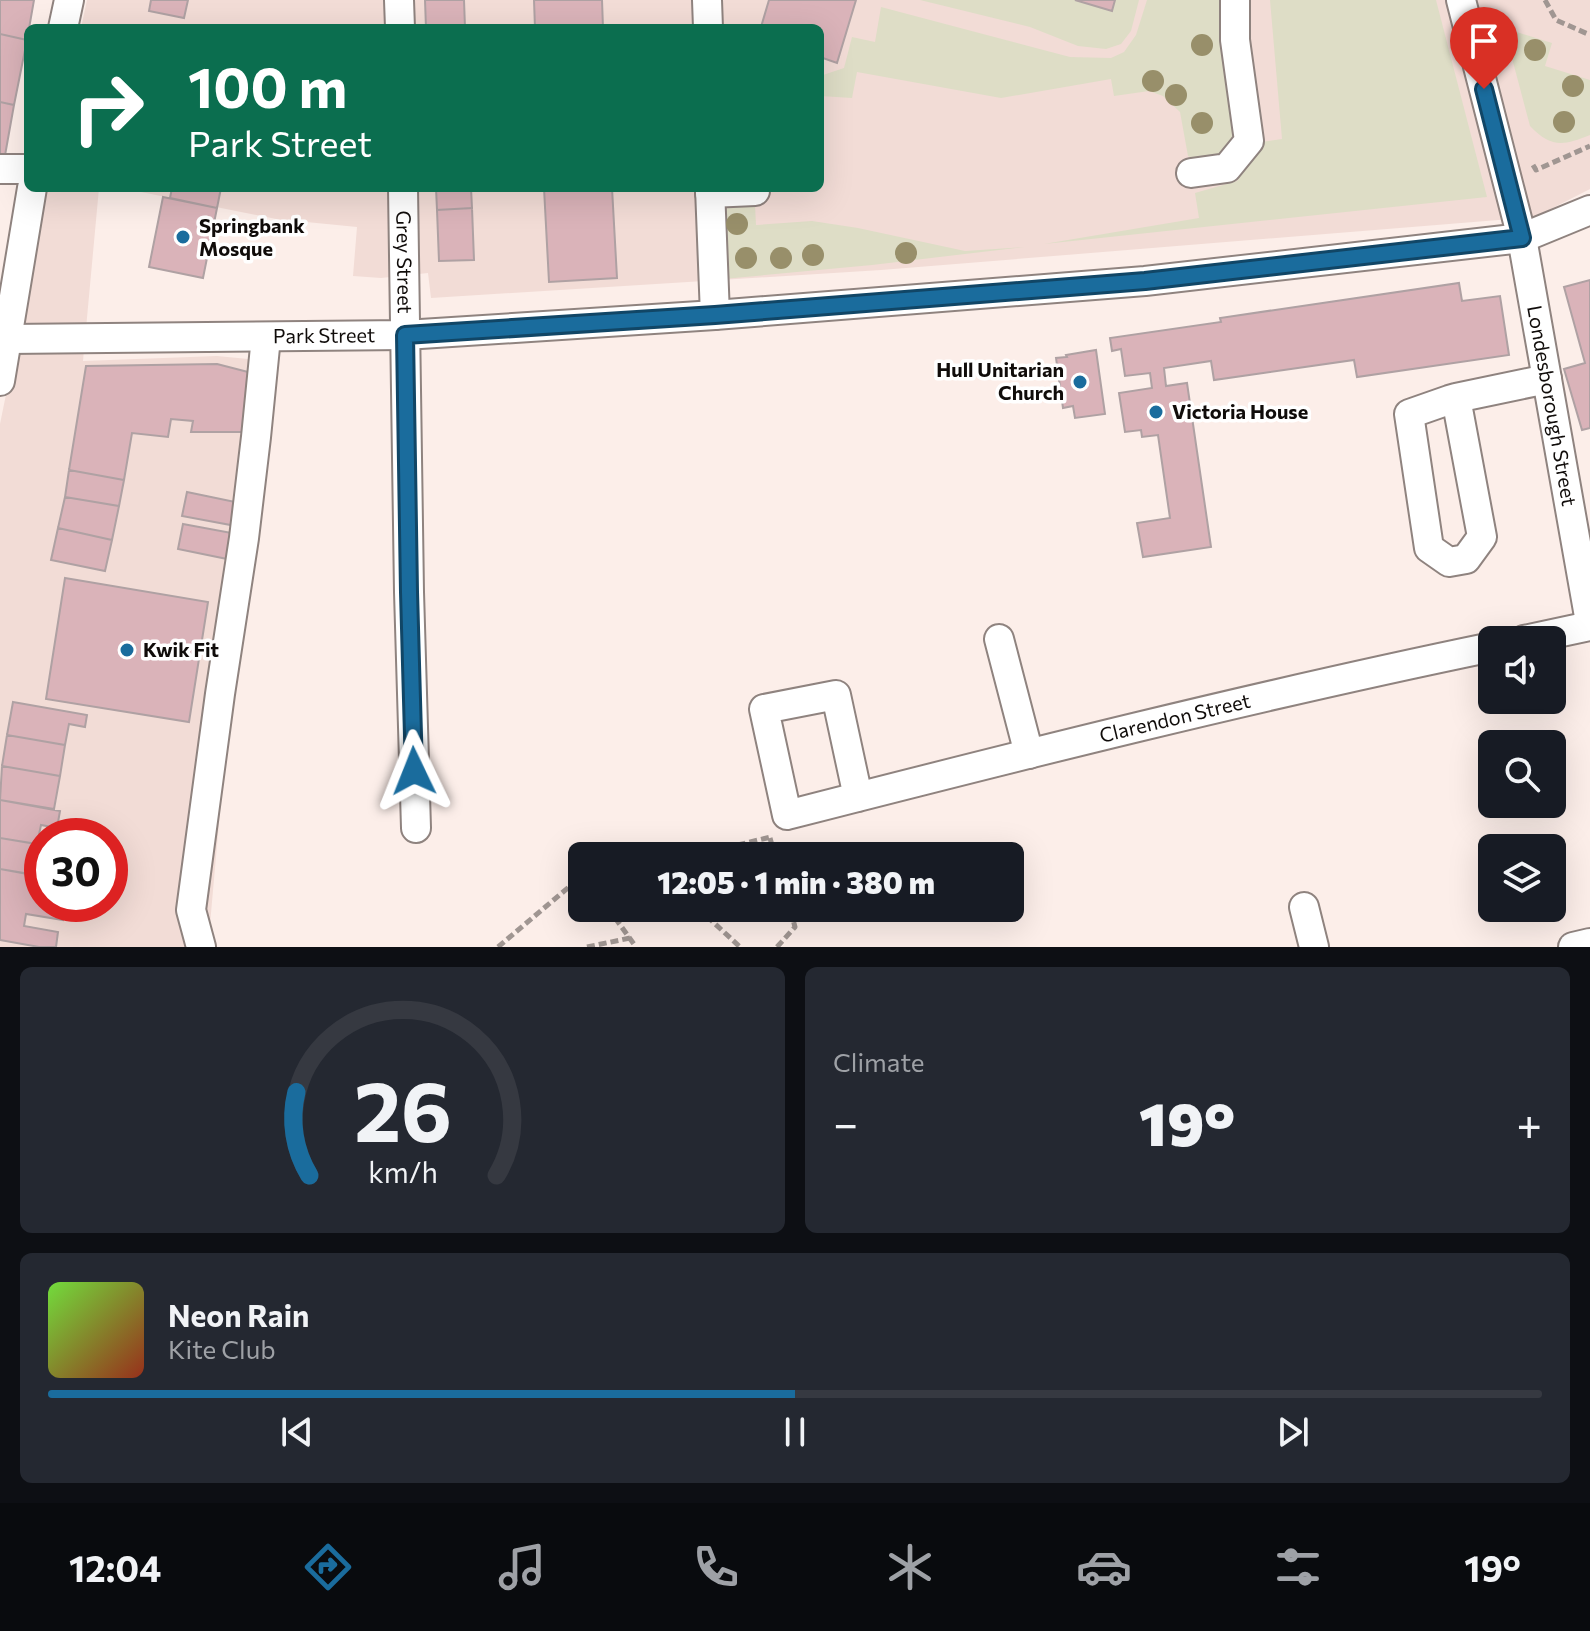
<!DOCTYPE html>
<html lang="en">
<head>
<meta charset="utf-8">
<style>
	:root { --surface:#171b24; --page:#242831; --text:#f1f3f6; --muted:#9ea1a6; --line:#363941; --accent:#1a6c9d }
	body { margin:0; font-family:Commissioner,sans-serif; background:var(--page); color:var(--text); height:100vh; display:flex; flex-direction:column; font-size:30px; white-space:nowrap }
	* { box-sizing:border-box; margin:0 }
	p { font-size:26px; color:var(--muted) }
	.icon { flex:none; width:44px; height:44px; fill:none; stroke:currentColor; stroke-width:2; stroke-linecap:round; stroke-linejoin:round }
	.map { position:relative; height:947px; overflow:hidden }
	.side { display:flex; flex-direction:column; gap:20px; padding:20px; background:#0d0f14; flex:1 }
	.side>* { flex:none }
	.banner { position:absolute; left:24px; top:24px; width:800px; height:168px; border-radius:12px; box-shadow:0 8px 32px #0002; background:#0b6e4f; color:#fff; overflow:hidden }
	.tools { position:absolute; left:1478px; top:626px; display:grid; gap:16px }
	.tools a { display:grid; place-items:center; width:88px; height:88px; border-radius:12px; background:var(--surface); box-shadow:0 8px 32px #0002; font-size:40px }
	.speed { position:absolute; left:24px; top:818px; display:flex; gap:16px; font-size:40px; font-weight:700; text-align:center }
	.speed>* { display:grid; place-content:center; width:104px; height:104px; border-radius:50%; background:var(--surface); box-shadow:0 8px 32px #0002; line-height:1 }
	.speed .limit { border:12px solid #d22; background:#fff; color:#111 }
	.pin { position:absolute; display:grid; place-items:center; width:68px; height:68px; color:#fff; margin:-82px -34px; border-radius:50% 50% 50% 0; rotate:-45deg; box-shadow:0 0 8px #0007 }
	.pin .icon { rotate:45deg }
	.me { position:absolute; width:88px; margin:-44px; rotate:358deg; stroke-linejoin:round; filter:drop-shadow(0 0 6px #0008) }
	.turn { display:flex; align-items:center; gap:28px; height:168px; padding:0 32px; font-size:36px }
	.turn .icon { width:104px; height:104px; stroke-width:2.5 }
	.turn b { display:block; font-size:56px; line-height:68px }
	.big { font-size:60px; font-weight:800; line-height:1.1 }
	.side .tile { flex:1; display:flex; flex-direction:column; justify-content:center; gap:12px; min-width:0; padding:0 28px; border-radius:12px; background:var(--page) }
	.side .dial { align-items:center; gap:0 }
	.dial svg { height:208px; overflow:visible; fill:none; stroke:var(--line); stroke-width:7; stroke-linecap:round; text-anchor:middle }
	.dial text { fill:var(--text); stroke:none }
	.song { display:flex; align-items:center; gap:24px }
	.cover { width:96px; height:96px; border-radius:12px; background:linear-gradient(135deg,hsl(100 70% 55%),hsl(10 70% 35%)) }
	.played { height:8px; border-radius:4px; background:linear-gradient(90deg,var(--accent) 50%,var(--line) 50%) }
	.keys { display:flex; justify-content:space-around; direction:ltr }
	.heat { display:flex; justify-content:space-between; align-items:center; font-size:44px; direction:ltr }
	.side .tiles { flex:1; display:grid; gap:20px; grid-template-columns:1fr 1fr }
	.tile:last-child { grid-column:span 2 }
	.trip { position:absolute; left:568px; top:842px; width:456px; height:80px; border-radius:12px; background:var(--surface); box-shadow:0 8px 32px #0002; font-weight:800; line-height:80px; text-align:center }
	.tabs { display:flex; height:128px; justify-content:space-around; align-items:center; background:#090b0e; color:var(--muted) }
	.tabs .icon { width:56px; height:56px }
	.tabs .active { color:var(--accent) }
	.tabs b { font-size:36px; color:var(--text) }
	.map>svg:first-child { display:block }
</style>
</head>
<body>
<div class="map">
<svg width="1590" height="947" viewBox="0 0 1590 947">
	<rect width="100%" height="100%" fill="#fceee9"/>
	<path fill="#f2dcd6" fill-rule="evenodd" d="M87,0H1590V189L1535,217L881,270L431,298L428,273L381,278L353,276L357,227L276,219L121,188H820V28H81Z
		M48,188H99L83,361L217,356L260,360L208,947H0V424ZM42,836H110V904H42Z"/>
	<path fill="#deddc6" d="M920,0H1075L1111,11L1115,0H1139L1131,31L1121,44L1106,49L1078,46L1030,27Z
		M1147,0H1219L1233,138L1228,150L1212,161L1201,162L1188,156L1180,112L1163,96L1149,91L1114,96L1111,79L1001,98L857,72L852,98L820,96V76L844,68L852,37L875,42L881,7L1070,57L1111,58L1124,52L1136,35Z
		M1270,0H1436L1487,197L1044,244L1199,218L1195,193L1237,181L1261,142L1282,139Z
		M1504,28L1552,43L1545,66L1590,80V135C1563,146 1551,148 1530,126Z
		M755,205L756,225L812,221L858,228L965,251L1024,247L872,265L723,279V211L730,207Z"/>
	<path fill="#dab3b9" stroke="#afa1a3" stroke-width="2" d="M0,0H34L27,40L0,34Z
		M151,0H188L184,18L149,11Z
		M425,0H464L465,28H426Z
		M534,0H602L603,28H535Z
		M769,0H856L837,63L820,57V28L761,27Z
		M1075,0H1115L1112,11Z
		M0,34L27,40L14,105L0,102Z
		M0,102L14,105L4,161L0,160Z
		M172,188H221L217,208L170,198Z
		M436,188H471L472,208L437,210Z
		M544,188H612L617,278L549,282Z
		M163,197L217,208L203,278L149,267Z
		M472,208L474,260L439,261L437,210Z
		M1590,280V428L1582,430L1564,369L1585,363L1564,287Z
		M1459,283L1462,301L1500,296L1509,355L1357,377L1354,360L1214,380L1211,361L1164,368L1166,386L1187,383L1211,547L1143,557L1137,523L1170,518L1158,435L1142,437L1141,430L1125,432L1119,393L1152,388L1150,373L1125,376L1121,349L1112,351L1110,338L1221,322L1220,318Z
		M1096,350L1105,414L1075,418L1073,406L1063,408L1056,358L1067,357L1066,355Z
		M217,364L252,373L246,432H191L193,421L171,419L168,437L132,433L124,480L69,470L86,366Z
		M69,470L124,480L119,506L65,497Z
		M187,492L240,503L236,526L182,516Z
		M65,497L119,506L112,540L58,528Z
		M183,524L237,534L232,560L178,549Z
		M58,528L112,540L105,571L51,560Z
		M65,578L208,602L189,722L46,699Z
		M13,702L87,715L85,727L69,724L65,745L7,735Z
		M7,735L65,745L60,776L2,766Z
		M2,766L60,776L54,809L0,800Z
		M0,800L60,811L57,828L41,825L37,844L0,838Z
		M0,838L42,845V876L0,869Z
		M0,869L33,875L31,884L42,886V904H65L63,920L26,914L24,926L58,932L56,947H39L0,940Z"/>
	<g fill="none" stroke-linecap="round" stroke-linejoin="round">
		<g stroke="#8f837f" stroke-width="32">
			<g id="minor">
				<path d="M399,0L400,28"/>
				<path d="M707,0L708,28"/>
				<path id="s1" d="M1461,0L1522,238L1590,622"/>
				<path d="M63,28L69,0"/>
				<path d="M0,169H28"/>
				<path d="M1191,173L1227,168L1249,141L1235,40V0"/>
				<path id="s2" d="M403,188L409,592L416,828"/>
				<path d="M710,188L715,315"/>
				<path d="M710,193L755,191"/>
				<path id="s3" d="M8,339L405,335L715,315L1145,281L1522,238L1590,210"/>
				<path d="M0,381L32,188"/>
				<path d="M1456,398L1482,537L1466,559L1449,562L1429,548L1409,414L1449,400L1456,398L1547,379"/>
				<path d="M999,639L1029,754"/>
				<path d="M1524,640L1590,626"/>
				<path id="s4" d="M858,797L836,695L764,709L787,815C1021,755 1255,696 1492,647"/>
				<path d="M1304,907L1314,947"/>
				<path d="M201,947L191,910L220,694L244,538L256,437L266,337"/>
				<path d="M1573,947L1590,943"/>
			</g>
		</g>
		<path stroke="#a09692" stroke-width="5" stroke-dasharray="8 4" stroke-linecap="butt" d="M1545,0L1556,20L1590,35
			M1533,165L1536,170L1590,146
			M770,838L775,856
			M691,856L771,837
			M608,908L636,947
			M698,908L740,947
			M498,947L576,881L582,880
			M587,947L630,938
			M777,947L795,927L790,908"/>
		<use href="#minor" stroke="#fff" stroke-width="28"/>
	</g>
	<g fill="#988f6a">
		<circle cx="1202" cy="45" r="11"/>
		<circle cx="1535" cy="50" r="11"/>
		<circle cx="1153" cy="81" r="11"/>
		<circle cx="1573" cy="86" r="11"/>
		<circle cx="1176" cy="95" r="11"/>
		<circle cx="1564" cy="122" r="11"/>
		<circle cx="1202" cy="123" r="11"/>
		<circle cx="737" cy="224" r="11"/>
		<circle cx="906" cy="253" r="11"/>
		<circle cx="813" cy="255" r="11"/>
		<circle cx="746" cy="258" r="11"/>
		<circle cx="781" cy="258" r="11"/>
	</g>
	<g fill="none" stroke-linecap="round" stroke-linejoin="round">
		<g stroke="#114666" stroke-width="20">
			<path id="route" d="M414,771L409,592L405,335L715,315L1145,281L1522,238L1484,89"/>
		</g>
		<use href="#route" stroke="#1a6c9d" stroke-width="14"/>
	</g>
	<g fill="#1a6c9d" stroke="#fff" stroke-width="3">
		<circle cx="183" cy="237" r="8"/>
		<circle cx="1080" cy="382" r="8"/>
		<circle cx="1156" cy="412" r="8"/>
		<circle cx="127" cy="650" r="8"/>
	</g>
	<g text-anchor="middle" stroke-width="7" stroke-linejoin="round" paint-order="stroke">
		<g font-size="20" font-weight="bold" fill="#100c0a" stroke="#fff" text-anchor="start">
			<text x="199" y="233">Springbank<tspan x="199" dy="23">Mosque</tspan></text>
			<text x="1064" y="377" text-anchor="end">Hull Unitarian<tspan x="1064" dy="23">Church</tspan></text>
			<text x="1172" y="419">Victoria House</text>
			<text x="143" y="657">Kwik Fit</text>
		</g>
		<g font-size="20" fill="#100c0a" stroke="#fff">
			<text dy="7" stroke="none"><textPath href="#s2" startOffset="74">Grey Street</textPath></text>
			<text dy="7" stroke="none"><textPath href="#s3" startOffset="316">Park Street</textPath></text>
			<text dy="7" stroke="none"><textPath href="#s1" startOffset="416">Londesborough Street</textPath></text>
			<text dy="7" stroke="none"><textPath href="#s4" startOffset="686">Clarendon Street</textPath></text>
		</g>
	</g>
</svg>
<div class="tools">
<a><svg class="icon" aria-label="sound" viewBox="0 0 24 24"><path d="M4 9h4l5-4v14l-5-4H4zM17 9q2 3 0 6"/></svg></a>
<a><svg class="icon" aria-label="search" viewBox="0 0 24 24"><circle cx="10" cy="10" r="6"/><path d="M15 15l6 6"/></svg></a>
<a><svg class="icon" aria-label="layers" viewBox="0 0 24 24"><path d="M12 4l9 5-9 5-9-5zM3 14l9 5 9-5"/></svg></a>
</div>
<div class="speed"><div class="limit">30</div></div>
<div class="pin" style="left:1484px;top:89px;background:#d93025"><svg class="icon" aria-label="arrive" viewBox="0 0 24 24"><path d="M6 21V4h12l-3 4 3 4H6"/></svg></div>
<svg class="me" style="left:414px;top:771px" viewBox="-20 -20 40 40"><path d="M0-17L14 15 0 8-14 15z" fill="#1a6c9d" stroke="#fff" stroke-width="4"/></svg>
<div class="trip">12:05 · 1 min · 380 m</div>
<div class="banner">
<div class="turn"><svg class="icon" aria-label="right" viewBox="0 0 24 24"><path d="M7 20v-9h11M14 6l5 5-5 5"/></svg><div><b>100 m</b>Park Street</div></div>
</div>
</div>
<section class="side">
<div class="tiles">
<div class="tile dial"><svg viewBox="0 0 100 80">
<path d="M14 69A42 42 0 1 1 86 69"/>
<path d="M14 69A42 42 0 0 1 9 37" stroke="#1a6c9d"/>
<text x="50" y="56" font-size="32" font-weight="700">26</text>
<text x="50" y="72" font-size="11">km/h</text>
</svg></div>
<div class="tile"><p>Climate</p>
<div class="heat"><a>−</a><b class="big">19°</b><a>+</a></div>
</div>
<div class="tile">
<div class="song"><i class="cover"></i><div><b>Neon Rain</b><p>Kite Club</p></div></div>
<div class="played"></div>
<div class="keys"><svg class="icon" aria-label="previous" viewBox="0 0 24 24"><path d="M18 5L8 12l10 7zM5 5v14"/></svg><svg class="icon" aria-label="pause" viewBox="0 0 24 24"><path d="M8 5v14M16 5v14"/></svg><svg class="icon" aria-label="next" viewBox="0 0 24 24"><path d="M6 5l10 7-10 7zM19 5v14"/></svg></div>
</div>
</div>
</section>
<nav class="tabs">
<b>12:04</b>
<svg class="icon active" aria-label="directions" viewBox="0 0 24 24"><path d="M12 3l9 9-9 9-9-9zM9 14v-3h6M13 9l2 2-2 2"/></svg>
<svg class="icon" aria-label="music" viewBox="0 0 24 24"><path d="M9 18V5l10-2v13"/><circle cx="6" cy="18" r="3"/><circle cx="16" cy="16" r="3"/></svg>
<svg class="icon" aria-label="phone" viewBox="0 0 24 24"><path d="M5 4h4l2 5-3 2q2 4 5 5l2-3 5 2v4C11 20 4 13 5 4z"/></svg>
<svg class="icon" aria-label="climate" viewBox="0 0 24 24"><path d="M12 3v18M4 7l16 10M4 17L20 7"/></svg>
<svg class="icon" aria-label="car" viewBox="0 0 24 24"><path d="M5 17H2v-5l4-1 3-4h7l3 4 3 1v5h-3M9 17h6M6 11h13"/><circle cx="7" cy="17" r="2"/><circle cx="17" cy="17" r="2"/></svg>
<svg class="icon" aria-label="filters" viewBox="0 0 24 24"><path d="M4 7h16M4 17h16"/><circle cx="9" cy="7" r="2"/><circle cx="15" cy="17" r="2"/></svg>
<b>19°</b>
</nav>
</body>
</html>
